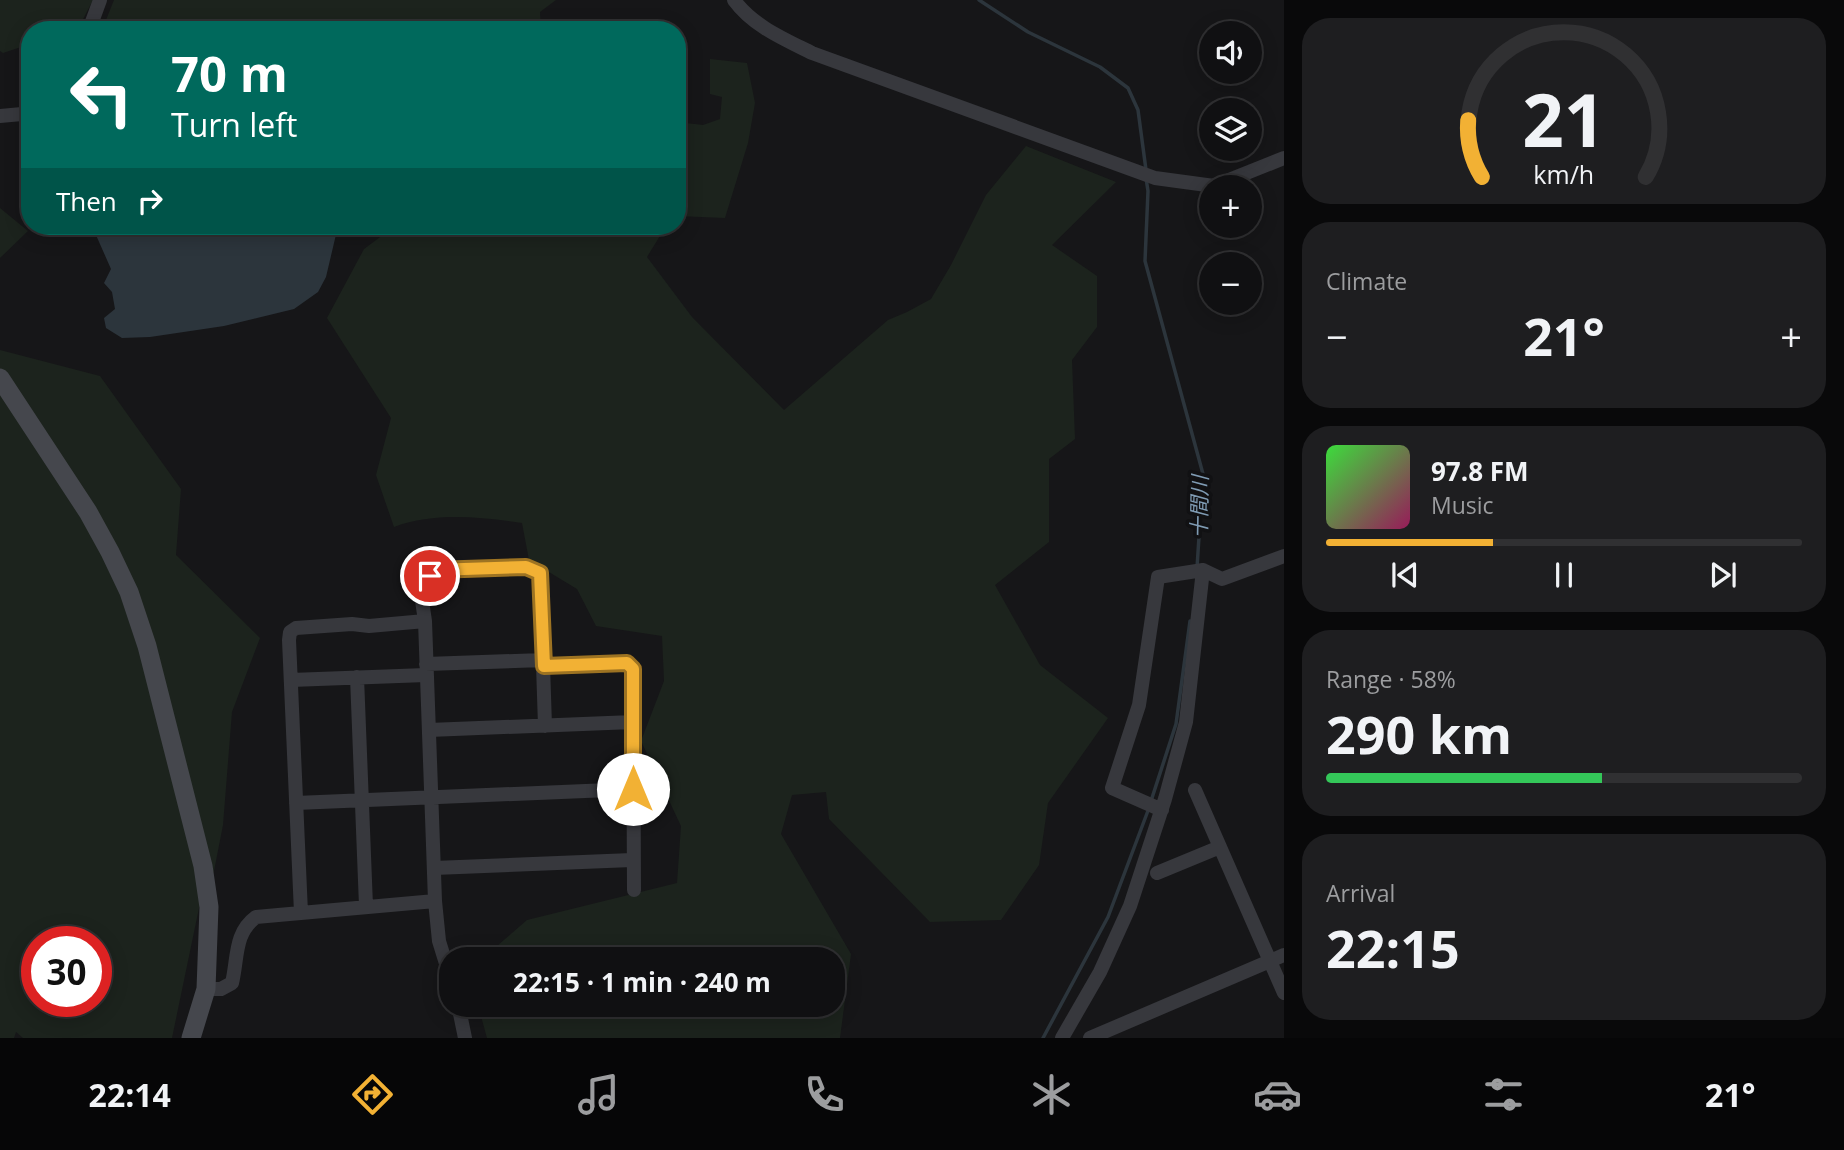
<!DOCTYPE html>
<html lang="en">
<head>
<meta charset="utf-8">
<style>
	:root { --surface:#101012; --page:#1e1e20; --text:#f1f3f6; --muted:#9c9d9f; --line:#303032; --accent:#f2b134 }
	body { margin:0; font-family:"Open Sans","Noto Sans JP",sans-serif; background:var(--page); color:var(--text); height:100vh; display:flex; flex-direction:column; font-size:26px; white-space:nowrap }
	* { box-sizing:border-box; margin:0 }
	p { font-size:23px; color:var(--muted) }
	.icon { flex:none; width:38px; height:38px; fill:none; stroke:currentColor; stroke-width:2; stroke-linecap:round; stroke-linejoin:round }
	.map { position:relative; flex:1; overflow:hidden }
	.details { display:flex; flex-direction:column; gap:18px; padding:18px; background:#09090a; width:560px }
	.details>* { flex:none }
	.top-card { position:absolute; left:21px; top:21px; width:665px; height:214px; border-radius:28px; box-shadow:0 4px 18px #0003,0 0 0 2px var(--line); background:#00695c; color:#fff; overflow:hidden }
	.fabs { position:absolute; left:1199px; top:21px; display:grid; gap:14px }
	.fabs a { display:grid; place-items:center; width:63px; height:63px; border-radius:50%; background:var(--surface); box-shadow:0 4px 18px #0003,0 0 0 2px var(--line); font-size:35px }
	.speed { position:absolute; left:21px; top:926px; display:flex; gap:14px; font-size:35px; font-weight:700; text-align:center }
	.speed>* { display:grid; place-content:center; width:91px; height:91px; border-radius:50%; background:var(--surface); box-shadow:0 4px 18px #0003,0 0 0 2px var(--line); line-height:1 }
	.speed .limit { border:10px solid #d22; background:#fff; color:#111 }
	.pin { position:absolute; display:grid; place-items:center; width:60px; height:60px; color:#fff; margin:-30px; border:4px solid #fff; border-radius:50%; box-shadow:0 2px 7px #0007 }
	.me { position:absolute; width:77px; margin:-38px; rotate:0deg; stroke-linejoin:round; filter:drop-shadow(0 0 5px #0008) }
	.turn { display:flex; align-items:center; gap:24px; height:147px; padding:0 35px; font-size:32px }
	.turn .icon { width:91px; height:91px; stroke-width:2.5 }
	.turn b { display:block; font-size:49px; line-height:60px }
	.then { display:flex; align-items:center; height:66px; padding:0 35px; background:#0003; gap:14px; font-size:26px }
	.big { font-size:52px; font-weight:700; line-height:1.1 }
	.details .tile { flex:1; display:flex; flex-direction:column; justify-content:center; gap:10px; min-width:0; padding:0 24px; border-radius:28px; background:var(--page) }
	.details .dial { align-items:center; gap:0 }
	.dial svg { height:182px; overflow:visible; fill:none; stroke:var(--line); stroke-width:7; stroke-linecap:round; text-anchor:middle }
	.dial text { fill:var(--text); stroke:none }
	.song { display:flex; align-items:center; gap:21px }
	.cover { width:84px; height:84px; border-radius:10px; background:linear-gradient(135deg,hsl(120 70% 55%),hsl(330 70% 35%)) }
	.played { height:7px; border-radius:4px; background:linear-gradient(90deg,var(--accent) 35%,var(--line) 35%) }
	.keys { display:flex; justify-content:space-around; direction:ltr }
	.heat { display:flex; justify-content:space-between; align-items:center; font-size:38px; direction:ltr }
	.charge { height:10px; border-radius:5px; background:linear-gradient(90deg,#34c759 58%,var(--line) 0) }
	.trip { position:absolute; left:439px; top:947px; width:406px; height:70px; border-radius:28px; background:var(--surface); box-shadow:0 4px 18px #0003,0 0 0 2px var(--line); font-weight:700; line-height:70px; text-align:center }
	.dock { display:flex; height:112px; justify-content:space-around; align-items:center; background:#060607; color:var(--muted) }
	.dock .icon { width:49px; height:49px }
	.dock .active { color:var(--accent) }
	.dock b { font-size:32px; color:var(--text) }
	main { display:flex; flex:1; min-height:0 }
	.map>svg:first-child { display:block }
</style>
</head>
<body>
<main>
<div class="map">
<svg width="1284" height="1038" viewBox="0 0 1284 1038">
	<rect width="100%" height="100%" fill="#161618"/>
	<path fill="#1c231d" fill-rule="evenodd" d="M0,0H93L79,27L72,30H30V44L3,53L0,51Z
		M114,0H556L540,12L541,30H102Z
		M710,59L747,63L755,103L748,143L725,218L677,216V122L703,125L720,119L722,97L710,94Z
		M1026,146L1116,182L1052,245L1097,276V327L1072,360L1075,439L1049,459V542L995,585L1040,665L1108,718L1048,803L1039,865L1001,920L930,922L829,819L826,792L792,795L781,834L851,954L840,1038H487L478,1005L833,1004V959H482L527,920L677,883L681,826L641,741L664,681L662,636L596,626L577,589L529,560L522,523C479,517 435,512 394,527L376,475L391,418L327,318L364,249L395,226H666L647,257L692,317L784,410L888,320L907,312L931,299L951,265L986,195Z
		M0,208L28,231L0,258Z
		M0,350L100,376L181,489L176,555L260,638L232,712L223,825L214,871L199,908L172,1038H23L16,1032L14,1038H0ZM37,942H96V1001H37Z"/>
	<path fill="#2c353c" d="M338,226L326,277L318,292L294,309L224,326L150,337L122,338L106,328L104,318L115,309L112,292L104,283L111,269L92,226Z"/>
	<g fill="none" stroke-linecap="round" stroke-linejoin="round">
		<path stroke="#2c353c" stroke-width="3.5" d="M979,0L1028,32L1100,67L1128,88L1138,110L1146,170
			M1146,178L1148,191L1145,261L1203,474L1197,568
			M1151,801L1176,724L1190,621
			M1043,1038L1108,917L1149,808"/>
		<path stroke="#37383d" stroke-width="14" d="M734,0C753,26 784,39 812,53L1155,178L1214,186L1284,158
			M89,30L100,0
			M0,116L22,114L30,111
			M426,664L543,660
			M544,666L627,663L633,669L634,890
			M357,677L366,906
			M291,680L426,675
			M429,730L633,722
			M1195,790L1284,993
			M296,803L633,789
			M1162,810L1112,788L1139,705L1158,577L1203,570L1222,579L1284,556
			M434,868L632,860
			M1157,873L1220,847
			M301,913L289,640L290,632L296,628L352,624L369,626L425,621
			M452,983L439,941L435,901L425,621L421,594L429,590L430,576L433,570L526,567L540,573L545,726
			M206,989H221L232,983C238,958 234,933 256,917L435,901
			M458,1004L465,1038
			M1062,1038L1100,972L1130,906L1165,799L1186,722L1203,570
			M1090,1038L1284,955"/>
		<path stroke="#45474d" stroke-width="19" d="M0,378L88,512L110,552L129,592L147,646L203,866L209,907L206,989L191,1038"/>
	</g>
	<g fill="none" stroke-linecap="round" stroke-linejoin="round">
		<g stroke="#9d7322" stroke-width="18">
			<path id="route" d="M430,576L433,570L526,567L540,573L544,666L627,663L633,669V789"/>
		</g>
		<use href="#route" stroke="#f2b134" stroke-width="12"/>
	</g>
	<g text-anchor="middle" stroke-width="7" stroke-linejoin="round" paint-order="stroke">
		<g font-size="21" font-style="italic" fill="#7f9bb3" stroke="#111113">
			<text transform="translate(1200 507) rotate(-89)" y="7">十間川</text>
		</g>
	</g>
</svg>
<div class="fabs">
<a><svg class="icon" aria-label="sound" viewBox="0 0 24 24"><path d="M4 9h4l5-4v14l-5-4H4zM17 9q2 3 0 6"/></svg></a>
<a><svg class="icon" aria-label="layers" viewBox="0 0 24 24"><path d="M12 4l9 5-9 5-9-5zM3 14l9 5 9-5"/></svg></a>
<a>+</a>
<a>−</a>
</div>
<div class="speed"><div class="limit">30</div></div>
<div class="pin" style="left:430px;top:576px;background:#d93025"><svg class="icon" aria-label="arrive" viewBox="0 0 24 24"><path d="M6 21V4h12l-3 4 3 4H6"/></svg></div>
<svg class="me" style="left:633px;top:789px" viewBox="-20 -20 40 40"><circle r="19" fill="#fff"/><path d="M0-13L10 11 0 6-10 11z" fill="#f2b134"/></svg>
<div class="trip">22:15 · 1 min · 240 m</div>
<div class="top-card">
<div class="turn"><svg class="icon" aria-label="left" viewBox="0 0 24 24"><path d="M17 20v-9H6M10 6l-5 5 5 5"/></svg><div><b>70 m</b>Turn left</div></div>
<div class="then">Then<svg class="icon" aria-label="right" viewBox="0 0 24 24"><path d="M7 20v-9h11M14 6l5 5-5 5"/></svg></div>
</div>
</div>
<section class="details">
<div class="tile dial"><svg viewBox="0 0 100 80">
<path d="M14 69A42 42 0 1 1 86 69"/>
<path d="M14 69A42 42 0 0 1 8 44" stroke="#f2b134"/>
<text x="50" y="56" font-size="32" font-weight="700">21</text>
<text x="50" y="72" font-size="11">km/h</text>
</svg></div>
<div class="tile"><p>Climate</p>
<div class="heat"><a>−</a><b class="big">21°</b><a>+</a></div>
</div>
<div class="tile">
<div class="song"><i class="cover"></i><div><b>97.8 FM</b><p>Music</p></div></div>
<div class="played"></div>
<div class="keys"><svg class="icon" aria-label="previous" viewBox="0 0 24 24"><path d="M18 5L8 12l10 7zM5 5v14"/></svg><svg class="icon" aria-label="pause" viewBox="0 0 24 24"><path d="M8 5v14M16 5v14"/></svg><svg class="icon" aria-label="next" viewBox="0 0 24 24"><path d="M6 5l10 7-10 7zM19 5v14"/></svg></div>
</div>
<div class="tile"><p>Range · 58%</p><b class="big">290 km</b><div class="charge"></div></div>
<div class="tile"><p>Arrival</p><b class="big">22:15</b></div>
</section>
</main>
<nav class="dock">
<b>22:14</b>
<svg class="icon active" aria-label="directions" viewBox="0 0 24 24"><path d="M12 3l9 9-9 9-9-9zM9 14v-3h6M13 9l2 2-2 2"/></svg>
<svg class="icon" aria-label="music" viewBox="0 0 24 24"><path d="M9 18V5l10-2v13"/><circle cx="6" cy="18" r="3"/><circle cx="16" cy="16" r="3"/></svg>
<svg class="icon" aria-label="phone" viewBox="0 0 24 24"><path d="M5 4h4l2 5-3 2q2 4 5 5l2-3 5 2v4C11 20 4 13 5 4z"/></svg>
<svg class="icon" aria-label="climate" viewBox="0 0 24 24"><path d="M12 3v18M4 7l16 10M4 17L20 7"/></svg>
<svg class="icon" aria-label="car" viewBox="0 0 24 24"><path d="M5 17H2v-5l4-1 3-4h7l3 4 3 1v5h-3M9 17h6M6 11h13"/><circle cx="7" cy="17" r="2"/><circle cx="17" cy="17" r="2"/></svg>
<svg class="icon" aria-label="filters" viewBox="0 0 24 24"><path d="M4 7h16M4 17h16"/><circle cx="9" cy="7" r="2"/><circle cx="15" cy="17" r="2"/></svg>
<b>21°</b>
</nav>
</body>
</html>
